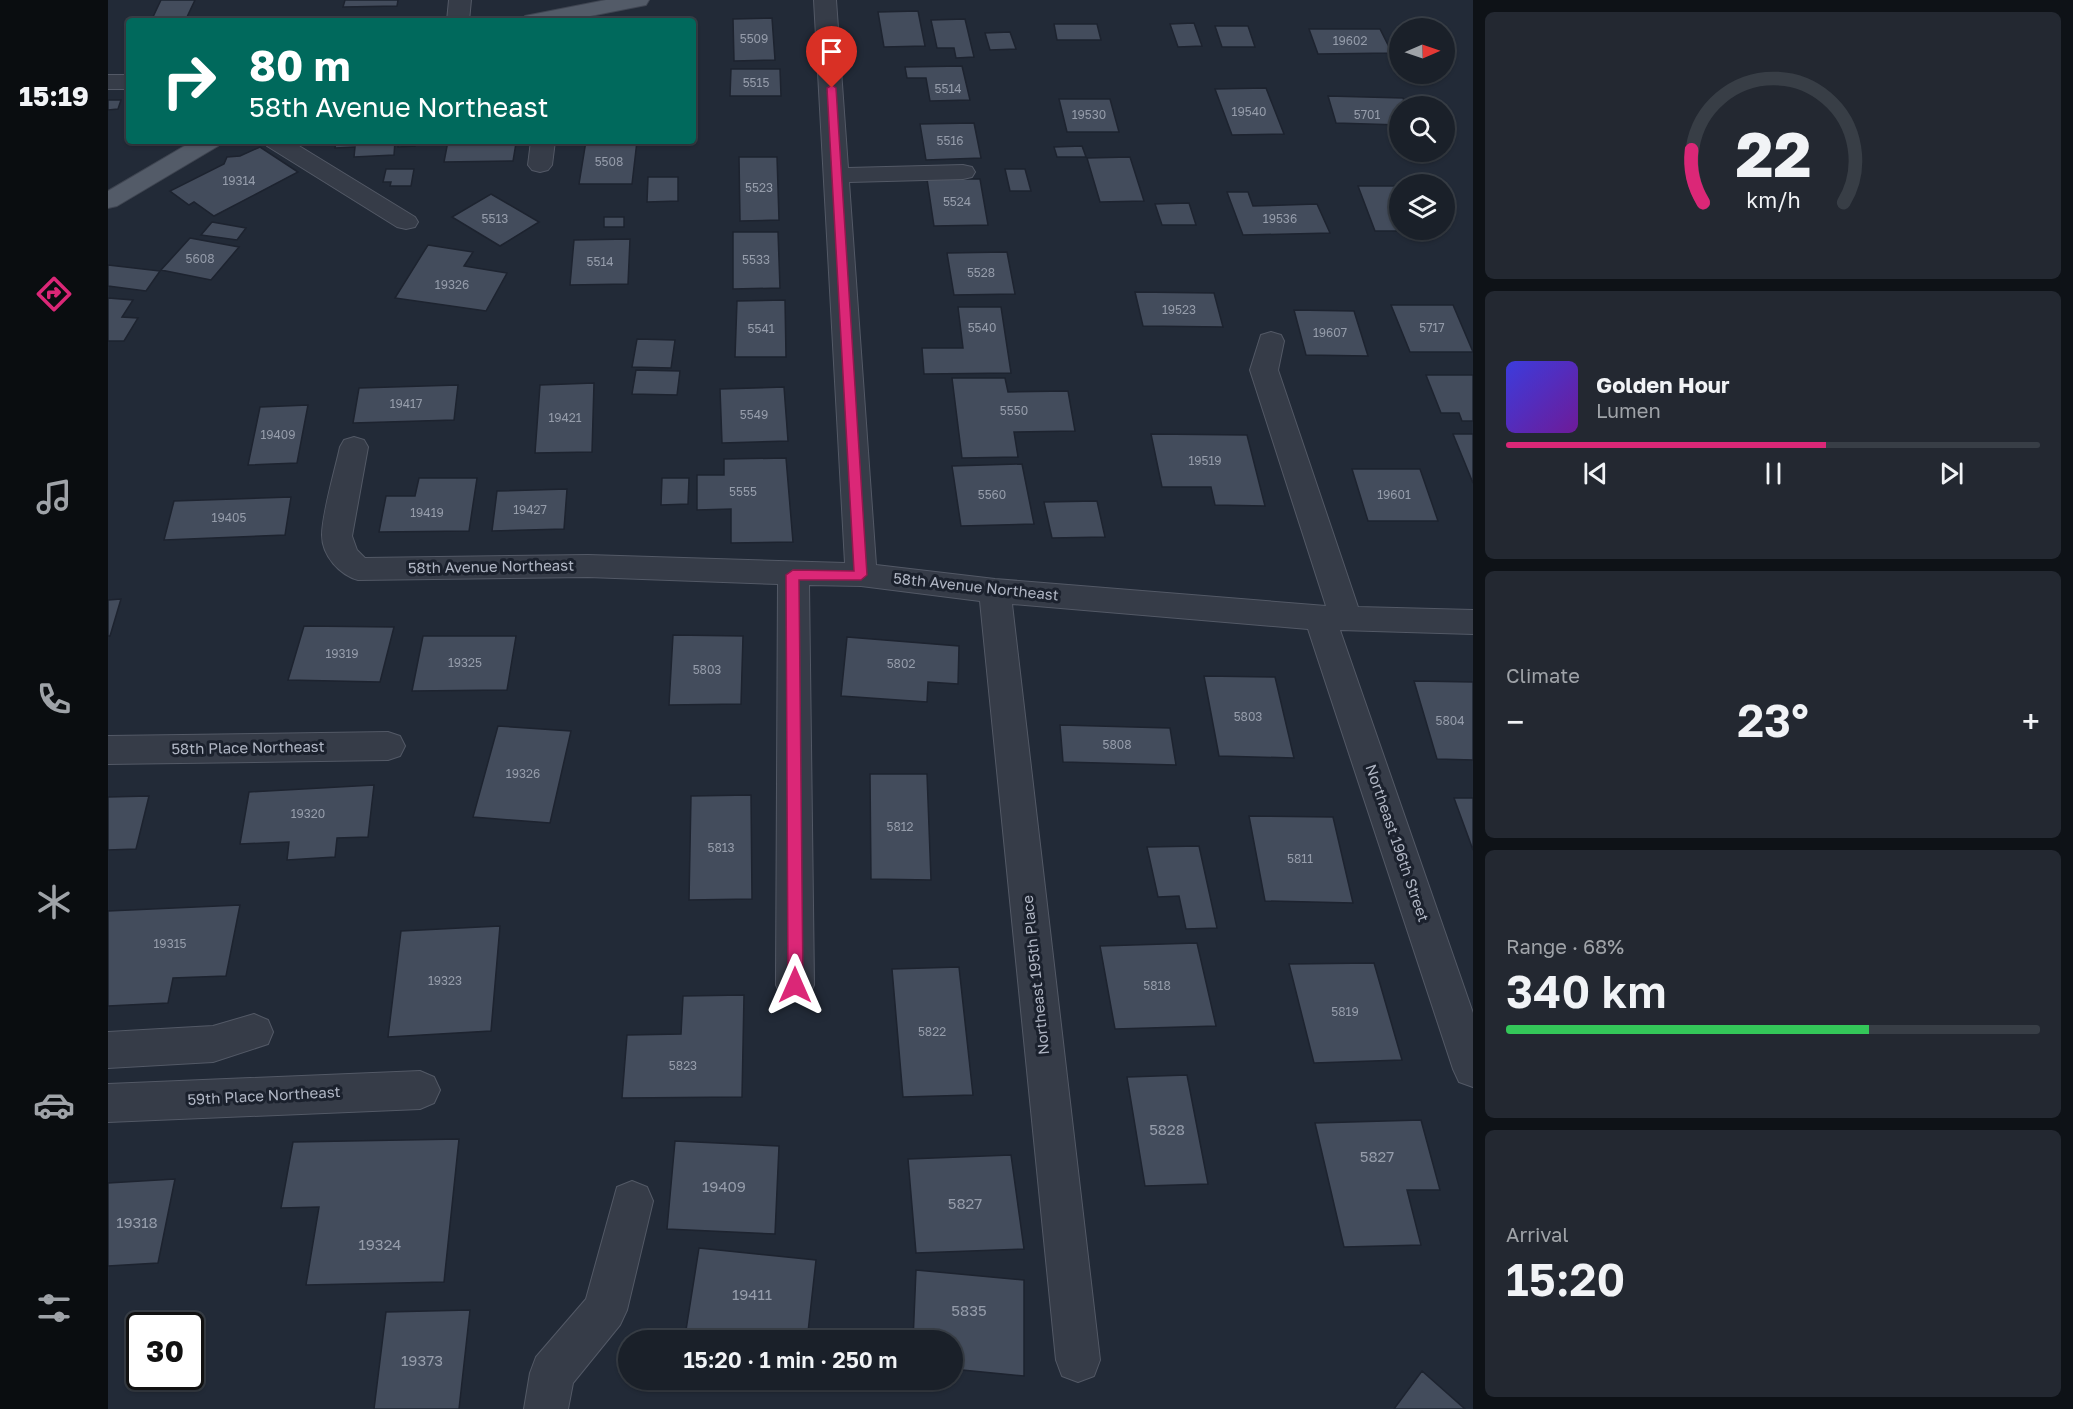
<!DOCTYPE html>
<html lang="en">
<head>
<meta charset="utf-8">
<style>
	:root { --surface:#1a2029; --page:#232831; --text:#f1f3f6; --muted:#9fa3a8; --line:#383e46; --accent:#db2777 }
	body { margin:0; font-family:"Golos Text",sans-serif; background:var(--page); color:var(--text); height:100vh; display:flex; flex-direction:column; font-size:22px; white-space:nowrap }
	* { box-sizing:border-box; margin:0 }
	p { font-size:20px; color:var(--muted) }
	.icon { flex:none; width:33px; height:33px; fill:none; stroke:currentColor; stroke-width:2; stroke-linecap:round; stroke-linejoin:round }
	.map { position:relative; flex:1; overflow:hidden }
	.side { display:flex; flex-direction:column; gap:12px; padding:12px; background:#0e1217; width:600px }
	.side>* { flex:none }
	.banner { position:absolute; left:18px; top:18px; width:570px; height:126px; border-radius:6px; box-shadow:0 2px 4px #0004,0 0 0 2px var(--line); background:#00695c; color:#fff; overflow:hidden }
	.needle { width:39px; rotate:88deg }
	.tools { position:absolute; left:1281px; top:18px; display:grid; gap:12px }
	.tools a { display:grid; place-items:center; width:66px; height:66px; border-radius:50%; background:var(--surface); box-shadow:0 2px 4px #0004,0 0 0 2px var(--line); font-size:30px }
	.speed { position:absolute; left:18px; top:1312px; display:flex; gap:12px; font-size:30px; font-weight:700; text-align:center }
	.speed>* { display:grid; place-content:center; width:78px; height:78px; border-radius:50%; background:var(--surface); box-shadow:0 2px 4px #0004,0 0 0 2px var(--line); line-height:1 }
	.speed .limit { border:3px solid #111; border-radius:9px; background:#fff; color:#111 }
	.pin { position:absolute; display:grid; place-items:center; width:51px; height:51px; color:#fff; margin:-62px -26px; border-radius:50% 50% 50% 0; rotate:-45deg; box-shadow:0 0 6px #0007 }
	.pin .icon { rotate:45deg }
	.me { position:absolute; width:66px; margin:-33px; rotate:0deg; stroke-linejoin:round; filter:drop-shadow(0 0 4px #0008) }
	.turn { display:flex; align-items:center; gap:21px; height:126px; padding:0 24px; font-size:27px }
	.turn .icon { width:78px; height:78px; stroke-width:2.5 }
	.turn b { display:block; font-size:42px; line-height:51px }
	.big { font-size:45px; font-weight:600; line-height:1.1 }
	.side .widget { flex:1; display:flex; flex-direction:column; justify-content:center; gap:9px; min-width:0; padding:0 21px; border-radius:9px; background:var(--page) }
	.side .dial { align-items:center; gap:0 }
	.dial svg { height:156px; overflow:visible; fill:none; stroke:var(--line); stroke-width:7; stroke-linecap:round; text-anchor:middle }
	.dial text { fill:var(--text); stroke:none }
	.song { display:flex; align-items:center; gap:18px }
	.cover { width:72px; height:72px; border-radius:9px; background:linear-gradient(135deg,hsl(240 70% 55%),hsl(280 70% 35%)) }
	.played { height:6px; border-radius:3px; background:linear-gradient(90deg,var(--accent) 60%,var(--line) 60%) }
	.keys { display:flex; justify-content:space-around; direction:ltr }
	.heat { display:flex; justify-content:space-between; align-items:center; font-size:33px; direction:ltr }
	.charge { height:9px; border-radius:4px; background:linear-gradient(90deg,#34c759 68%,var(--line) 0) }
	.trip { position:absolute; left:510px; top:1330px; width:345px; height:60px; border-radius:30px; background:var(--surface); box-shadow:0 2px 4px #0004,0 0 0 2px var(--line); font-weight:600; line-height:60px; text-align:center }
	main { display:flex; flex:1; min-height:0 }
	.tab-bar { display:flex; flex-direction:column; width:108px; justify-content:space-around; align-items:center; background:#0a0d10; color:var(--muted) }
	.tab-bar .icon { width:42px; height:42px }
	.tab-bar .on { color:var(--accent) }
	.tab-bar b { font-size:27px; color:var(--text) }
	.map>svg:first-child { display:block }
</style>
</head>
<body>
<main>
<nav class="tab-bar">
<b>15:19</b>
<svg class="icon on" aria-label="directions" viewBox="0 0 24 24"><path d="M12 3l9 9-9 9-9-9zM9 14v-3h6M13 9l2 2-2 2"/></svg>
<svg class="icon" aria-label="music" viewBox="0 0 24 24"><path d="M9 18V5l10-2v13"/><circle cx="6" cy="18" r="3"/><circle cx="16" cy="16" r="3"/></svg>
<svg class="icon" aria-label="phone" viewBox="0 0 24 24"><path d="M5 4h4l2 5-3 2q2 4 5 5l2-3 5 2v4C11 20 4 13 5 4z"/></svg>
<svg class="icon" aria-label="climate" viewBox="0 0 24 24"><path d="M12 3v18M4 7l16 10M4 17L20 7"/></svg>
<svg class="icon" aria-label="car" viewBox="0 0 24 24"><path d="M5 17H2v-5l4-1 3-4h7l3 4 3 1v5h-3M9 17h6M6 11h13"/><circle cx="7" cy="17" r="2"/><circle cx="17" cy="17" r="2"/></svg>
<svg class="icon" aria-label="filters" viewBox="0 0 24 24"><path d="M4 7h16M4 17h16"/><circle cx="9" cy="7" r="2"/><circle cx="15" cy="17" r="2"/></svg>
</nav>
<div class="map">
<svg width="1365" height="1409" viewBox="0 0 1365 1409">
	<rect width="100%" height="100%" fill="#222a37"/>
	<path fill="#434c5c" stroke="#1d232f" stroke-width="1.5" d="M53,0H87L78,19H44Z
		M237,0H290L289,6L235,7Z
		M810,11L817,46L776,47L770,12Z
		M664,18L667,60L626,61L625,19Z
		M857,19L866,57L848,58L846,48H829L823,20Z
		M1086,23L1094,46L1070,47L1062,24Z
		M946,24H989L993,40H949Z
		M1107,26H1140L1147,47H1114Z
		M1201,29H1272L1284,53L1210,54Z
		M902,32L908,49L882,50L877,33Z
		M854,66L862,100L822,101L818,78H799L797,67Z
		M623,69H672L673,96H622Z
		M1158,88L1176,134L1124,135L1107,89Z
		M1220,96L1295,98L1298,106H1292V125L1228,123Z
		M951,99H1002L1011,132H959Z
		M0,100H13L10,109L0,110Z
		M866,123L873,158L818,160L812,124Z
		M228,141H287L286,155L246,157L247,147L227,148Z
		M290,141H307V146L290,147Z
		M340,141L408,143L405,161L336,162Z
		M478,141H529L524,184H471Z
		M974,146L978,157H949L946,147Z
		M152,147L190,172L106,216L86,202L81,205L62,191L116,164L119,157L132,156Z
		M631,157H669L671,220L632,221Z
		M1022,157L1036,201L992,202L979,158Z
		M278,169H306L303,186H282L283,182H275Z
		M897,169H917L923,191H902Z
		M540,177H570V201L539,202Z
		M819,179H872L880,225L826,226Z
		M1250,186H1292V230L1313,231H1267Z
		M1119,192H1140L1145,206L1209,204L1222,233L1135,235Z
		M383,194L431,222L392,246L344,217Z
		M1081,203L1088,225H1054L1047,204Z
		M496,217H516V227H496Z
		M104,222L138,228L129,240L93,235Z
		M625,232H670L672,288L625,289Z
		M82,238L131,247L103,280L53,270Z
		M522,239L520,284L462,285L466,240Z
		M320,245L365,252L356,266L399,273L378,311L287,298Z
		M899,252L907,294L846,295L839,253Z
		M0,265L52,271L38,291L0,286Z
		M1027,292L1106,293L1115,327L1035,326Z
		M0,298L25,300L14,317L30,318L16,341H0Z
		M677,300L678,357H627L629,301Z
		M1283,305H1345L1365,352H1302Z
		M850,307H893L903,373L816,374L814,348H855Z
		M1186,310L1246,311L1260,356L1198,355Z
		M529,339L567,340L563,368L524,367Z
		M528,370L572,371L569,395L524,394Z
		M1318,375H1365V421H1354L1351,413H1333Z
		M844,378H897L900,392L960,391L967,431L906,432L910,457L854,458Z
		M486,383L484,452L427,453L432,385Z
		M350,385L346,420L245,423L251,388Z
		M676,387L680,441L614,443L612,389Z
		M200,405L189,463L140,465L152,407Z
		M1043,434L1139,435L1157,506L1107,505L1103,487H1054Z
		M1345,434H1365V483Z
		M678,458L685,542L623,543V509L589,510V475H616V459Z
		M914,464L926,524L853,526L844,466Z
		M1244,469H1312L1330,521H1260Z
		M311,478H369L361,531L271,532L278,496H307Z
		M554,478H581L580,504L553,505Z
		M459,489L456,529L384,531L389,491Z
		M183,497L177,535L56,540L66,501Z
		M989,501L997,537L944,538L936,502Z
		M13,599L2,636H0V600Z
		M196,626L286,627L272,682L180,680Z
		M565,635L635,636L633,704L561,705Z
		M315,636H408L399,690L304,691Z
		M739,637L851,646L850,684L820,682L819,702L733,696Z
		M1096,676L1167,677L1186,758L1111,756Z
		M1306,681L1365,682V760L1329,759Z
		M952,725L1062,728L1068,765L955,762Z
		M390,726L463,731L442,823L365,817Z
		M762,774H819L823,880L763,879Z
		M266,785L260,837L229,838L227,857L179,860L181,842L132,844L141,792Z
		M643,795L644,899L581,900L583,796Z
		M41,796L28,849L0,850V797Z
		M1346,798H1365V850Z
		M1141,816L1225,817L1245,903L1157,901Z
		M1091,846L1109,928L1078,929L1071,896L1050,897L1039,847Z
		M132,905L118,976L65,978L60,1003L0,1006V911Z
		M392,926L383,1031L280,1037L293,931Z
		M1089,943L1108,1026L1007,1029L992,946Z
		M1266,963L1294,1060L1206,1063L1181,964Z
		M851,967L865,1095L795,1097L784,969Z
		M636,995L634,1097L514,1098L519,1035L573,1034L575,996Z
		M1079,1075L1100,1184L1037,1186L1019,1077Z
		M1313,1120L1332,1190H1299L1313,1245L1236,1247L1207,1123Z
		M351,1139L336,1282L198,1285L211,1207L173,1208L185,1142Z
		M567,1141L671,1146L667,1234L559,1229Z
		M903,1155L916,1249L808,1253L800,1159Z
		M67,1179L50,1263L0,1266V1183Z
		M591,1248L708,1260L699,1341H600L601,1333L578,1330Z
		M808,1270L916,1280V1376L844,1369V1341H805Z
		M362,1310L351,1409H266L278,1312Z
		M1314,1371L1357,1409H1286Z"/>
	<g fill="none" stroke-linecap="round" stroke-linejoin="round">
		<g stroke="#535966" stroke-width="2">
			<path id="minor" d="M341,0H363L361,21H339Z
				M706,0H728L740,168L855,165L864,167L867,172L864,177L855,179L741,182L768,565L887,579L1218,606L1142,370L1153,335L1163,332L1173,335L1176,341L1170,370L1250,607L1365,610V634L1232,630L1365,1013V1087L1351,1082L1345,1069L1200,629L904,604L992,1360L986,1376L970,1382L954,1376L948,1360L872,601L753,586L701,585L706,985L700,997L687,1002L674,997L668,985L670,584L480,577L250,580C232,575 214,556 214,535C214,514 227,470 232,447L236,440L246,437L256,440L260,447L244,536L249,550L257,558L480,555L737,563Z
				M0,75H21V89H0Z
				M155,141H183L307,217L310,222L307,227L298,229L289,227L159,146Z
				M423,141H447L444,165L440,170L432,172L424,170L420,165Z
				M280,732L292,736L297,746L292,756L280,760L0,764V736Z
				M146,1014L160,1020L165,1032L160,1044L105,1062L0,1068V1032L105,1026Z
				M312,1071L326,1077L332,1090L326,1103L312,1109L0,1122V1084Z
				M524,1181L539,1187L545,1201L519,1310L512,1325L465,1383L460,1409H416L422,1373L428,1357L478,1299L509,1187Z"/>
		</g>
		<g stroke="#3f4551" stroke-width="2">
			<path id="major" d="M498,0H541L538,5L457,21H414L417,16Z
				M85,141H114L110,146L9,206L0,208V191Z"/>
		</g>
		<use href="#minor" fill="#363c48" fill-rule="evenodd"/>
		<use href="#major" fill="#535b68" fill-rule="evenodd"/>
	</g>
	<path fill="#db2777" stroke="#8e194d" stroke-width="1.5" d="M724,85L728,88L759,575L753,580H691L695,985L693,990L687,992L682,990L680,985L678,575L685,570L746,571L719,88Z"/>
	<g text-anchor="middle" stroke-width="6" stroke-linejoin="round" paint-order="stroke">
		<g font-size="12" fill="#959caa">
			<text x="646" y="43">5509</text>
			<text x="1242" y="45">19602</text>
			<text x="648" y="87">5515</text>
			<text x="840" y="93">5514</text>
			<text x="1141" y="116">19540</text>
			<text x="981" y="119">19530</text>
			<text x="1259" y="119">5701</text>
			<text x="842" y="145">5516</text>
			<text x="501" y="166">5508</text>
			<text x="131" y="185">19314</text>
			<text x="651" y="192">5523</text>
			<text x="849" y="206">5524</text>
			<text x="387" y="223">5513</text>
			<text x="1172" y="223">19536</text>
			<text x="92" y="263">5608</text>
			<text x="648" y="264">5533</text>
			<text x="492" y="266">5514</text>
			<text x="873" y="277">5528</text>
			<text x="344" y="289">19326</text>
			<text x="1071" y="314">19523</text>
			<text x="874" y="332">5540</text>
			<text x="1324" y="332">5717</text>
			<text x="653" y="333">5541</text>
			<text x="1222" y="337">19607</text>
			<text x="298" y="408">19417</text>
			<text x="906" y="415">5550</text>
			<text x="646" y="419">5549</text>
			<text x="457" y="422">19421</text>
			<text x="170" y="439">19409</text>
			<text x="1097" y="465">19519</text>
			<text x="635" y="496">5555</text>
			<text x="884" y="499">5560</text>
			<text x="1286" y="499">19601</text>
			<text x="422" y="514">19427</text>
			<text x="319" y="517">19419</text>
			<text x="121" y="522">19405</text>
			<text x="234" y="658">19319</text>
			<text x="357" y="667">19325</text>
			<text x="793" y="668">5802</text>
			<text x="599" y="674">5803</text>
			<text x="1140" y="721">5803</text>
			<text x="1342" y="725">5804</text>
			<text x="1009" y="749">5808</text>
			<text x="415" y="778">19326</text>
			<text x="200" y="818">19320</text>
			<text x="792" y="831">5812</text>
			<text x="613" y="852">5813</text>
			<text x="1192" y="863">5811</text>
			<text x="62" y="948">19315</text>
			<text x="337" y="985">19323</text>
			<text x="1049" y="990">5818</text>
			<text x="1237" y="1016">5819</text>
			<text x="824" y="1036">5822</text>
			<text x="575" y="1070">5823</text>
		</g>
		<g font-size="15" fill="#b0b6c4" stroke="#1b212d">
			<text transform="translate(383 567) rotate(-1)" y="5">58th Avenue Northeast</text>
			<text transform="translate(868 587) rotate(6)" y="5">58th Avenue Northeast</text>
			<text transform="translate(140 748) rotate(-1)" y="5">58th Place Northeast</text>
			<text transform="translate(1289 843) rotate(71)" y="5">Northeast 196th Street</text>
			<text transform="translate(928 975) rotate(-96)" y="5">Northeast 195th Place</text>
			<text transform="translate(156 1096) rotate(-3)" y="5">59th Place Northeast</text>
		</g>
		<g font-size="15" fill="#959caa">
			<text x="1059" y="1135">5828</text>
			<text x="1269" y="1162">5827</text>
			<text x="616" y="1192">19409</text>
			<text x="857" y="1209">5827</text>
			<text x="29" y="1228">19318</text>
			<text x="272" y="1250">19324</text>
			<text x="644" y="1300">19411</text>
			<text x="861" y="1316">5835</text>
			<text x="314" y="1366">19373</text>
		</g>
	</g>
</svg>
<div class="tools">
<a><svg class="needle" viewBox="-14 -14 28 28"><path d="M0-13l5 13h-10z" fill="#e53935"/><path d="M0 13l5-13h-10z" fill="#9fa3a8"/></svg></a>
<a><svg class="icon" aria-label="search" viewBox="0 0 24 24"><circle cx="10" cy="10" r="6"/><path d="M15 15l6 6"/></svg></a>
<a><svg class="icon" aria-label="layers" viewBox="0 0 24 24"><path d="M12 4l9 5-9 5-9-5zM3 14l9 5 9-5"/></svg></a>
</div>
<div class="speed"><div class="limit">30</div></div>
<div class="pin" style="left:724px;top:88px;background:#d93025"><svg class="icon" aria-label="arrive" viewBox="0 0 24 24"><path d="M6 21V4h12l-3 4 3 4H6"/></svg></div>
<svg class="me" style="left:687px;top:985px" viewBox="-20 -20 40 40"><path d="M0-17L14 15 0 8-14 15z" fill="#db2777" stroke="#fff" stroke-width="4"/></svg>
<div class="trip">15:20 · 1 min · 250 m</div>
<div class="banner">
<div class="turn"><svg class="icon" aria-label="right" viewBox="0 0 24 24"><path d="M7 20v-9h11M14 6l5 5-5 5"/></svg><div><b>80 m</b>58th Avenue Northeast</div></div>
</div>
</div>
<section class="side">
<div class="widget dial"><svg viewBox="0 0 100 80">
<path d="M14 69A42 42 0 1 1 86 69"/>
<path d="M14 69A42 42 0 0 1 8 42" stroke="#db2777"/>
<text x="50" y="56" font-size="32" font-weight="700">22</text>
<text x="50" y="72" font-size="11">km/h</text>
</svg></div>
<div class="widget">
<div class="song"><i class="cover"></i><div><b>Golden Hour</b><p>Lumen</p></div></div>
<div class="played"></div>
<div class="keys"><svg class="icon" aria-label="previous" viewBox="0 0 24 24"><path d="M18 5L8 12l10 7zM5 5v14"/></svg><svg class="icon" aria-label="pause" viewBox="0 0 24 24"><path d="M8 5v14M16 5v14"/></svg><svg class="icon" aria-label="next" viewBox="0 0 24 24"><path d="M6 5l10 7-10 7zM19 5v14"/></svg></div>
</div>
<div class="widget"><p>Climate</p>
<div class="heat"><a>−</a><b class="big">23°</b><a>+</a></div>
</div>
<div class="widget"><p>Range · 68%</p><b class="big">340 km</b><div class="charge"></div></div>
<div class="widget"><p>Arrival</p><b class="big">15:20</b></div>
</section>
</main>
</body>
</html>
